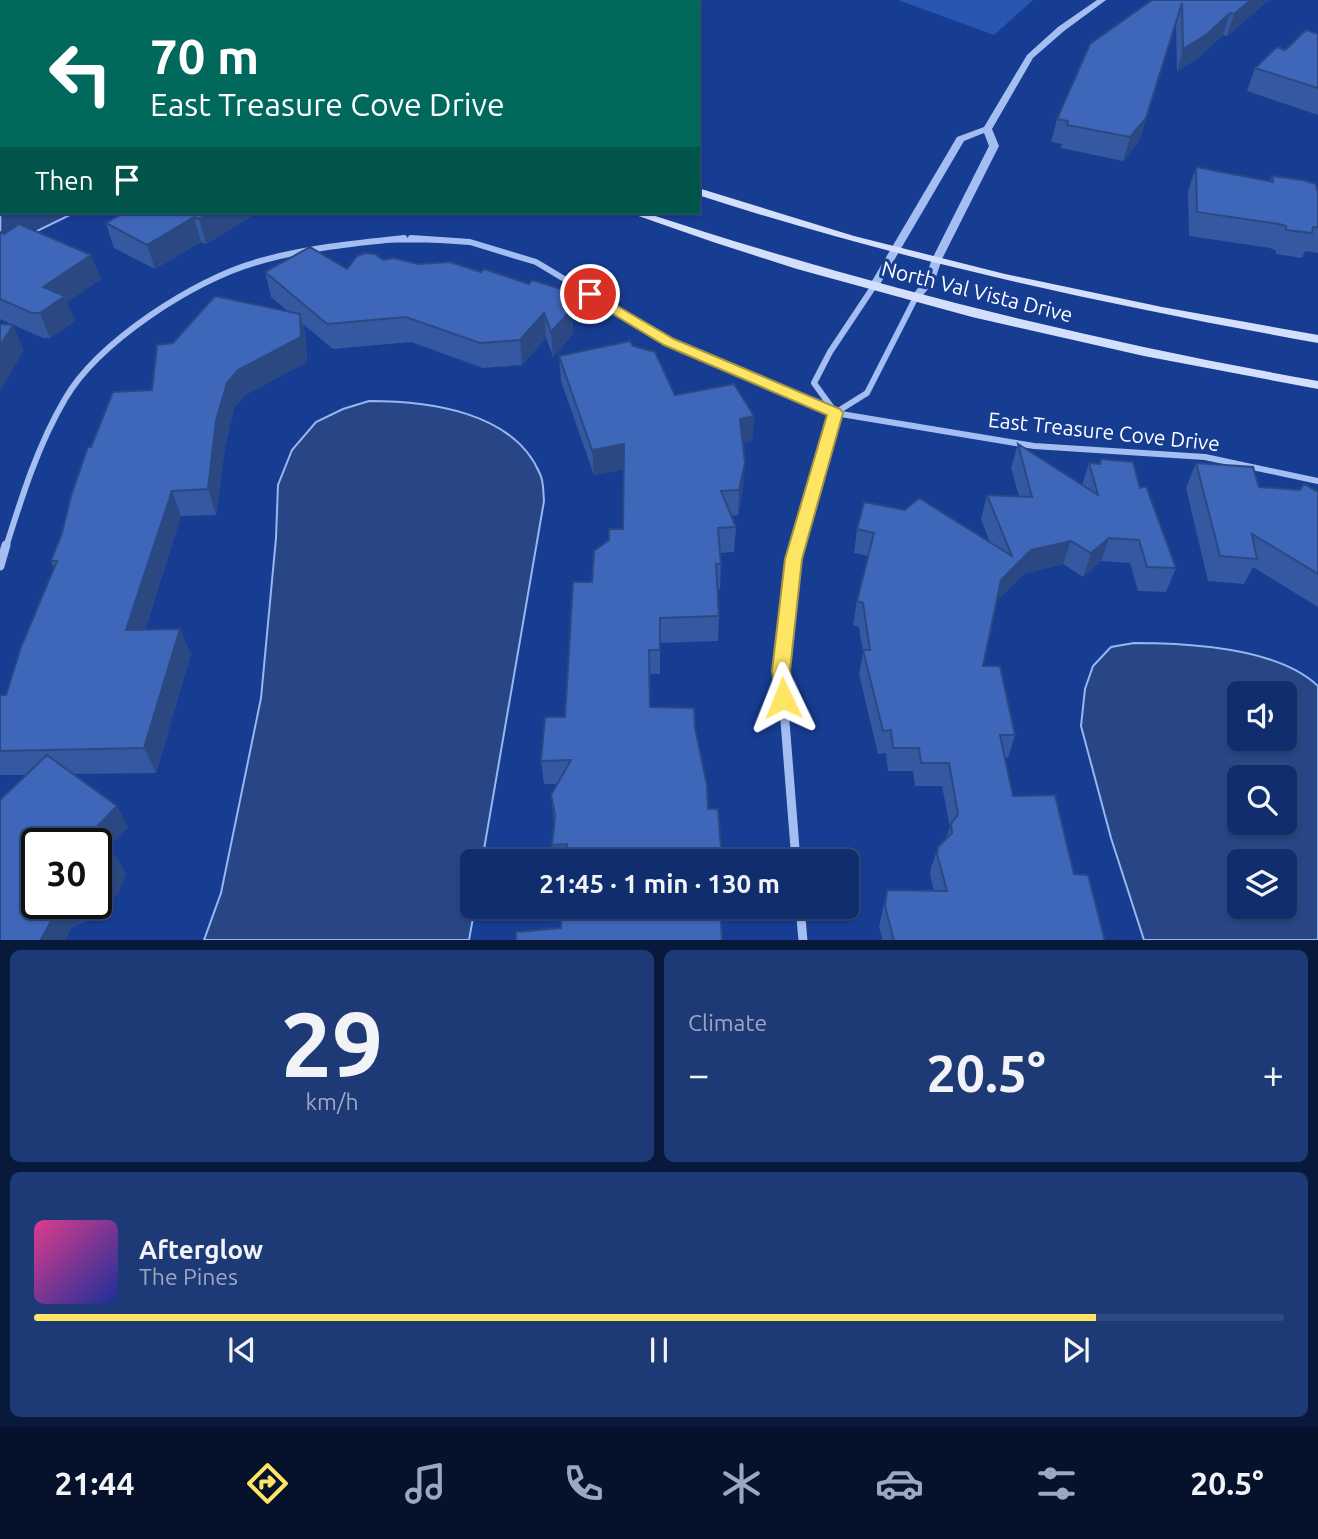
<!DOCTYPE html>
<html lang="en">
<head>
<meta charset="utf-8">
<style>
	:root { --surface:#102e6e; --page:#1e3a76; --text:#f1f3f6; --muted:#9ca8c2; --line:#304a81; --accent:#ffe564 }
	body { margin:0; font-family:Ubuntu,sans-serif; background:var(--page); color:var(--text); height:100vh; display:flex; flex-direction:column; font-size:26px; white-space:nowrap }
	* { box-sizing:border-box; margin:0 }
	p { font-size:23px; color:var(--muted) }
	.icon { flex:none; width:38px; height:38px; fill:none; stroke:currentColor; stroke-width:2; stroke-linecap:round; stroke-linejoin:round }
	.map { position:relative; height:940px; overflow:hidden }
	.sheet { display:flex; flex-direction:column; gap:10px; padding:10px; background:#09193c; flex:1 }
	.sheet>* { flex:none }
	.banner { position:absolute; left:0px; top:0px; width:700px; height:214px; box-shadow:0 2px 5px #0004,0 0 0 2px var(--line); background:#00695c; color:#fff; overflow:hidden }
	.fabs { position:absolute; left:1227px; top:681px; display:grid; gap:14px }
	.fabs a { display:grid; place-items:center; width:70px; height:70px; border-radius:10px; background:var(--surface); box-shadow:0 2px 5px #0004,0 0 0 2px var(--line); font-size:35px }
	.speed { position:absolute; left:21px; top:828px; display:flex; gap:14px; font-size:35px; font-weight:700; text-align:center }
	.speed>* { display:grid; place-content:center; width:91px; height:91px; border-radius:50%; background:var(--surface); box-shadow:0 2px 5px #0004,0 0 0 2px var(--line); line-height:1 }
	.speed .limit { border:4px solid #111; border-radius:10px; background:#fff; color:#111 }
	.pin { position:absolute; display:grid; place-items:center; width:60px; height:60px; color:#fff; margin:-30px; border:4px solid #fff; border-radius:50%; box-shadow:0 2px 7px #0007 }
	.me { position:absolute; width:77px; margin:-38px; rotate:358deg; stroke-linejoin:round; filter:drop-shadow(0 0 5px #0008) }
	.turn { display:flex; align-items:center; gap:24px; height:147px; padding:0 35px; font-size:32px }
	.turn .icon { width:91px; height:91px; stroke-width:2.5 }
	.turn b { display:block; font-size:49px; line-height:60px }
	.then { display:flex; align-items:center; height:66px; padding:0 35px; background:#0003; gap:14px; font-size:26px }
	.big { font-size:52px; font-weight:700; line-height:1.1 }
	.sheet .widget { flex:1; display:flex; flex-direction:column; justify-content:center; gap:10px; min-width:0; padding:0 24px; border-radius:10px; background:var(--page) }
	.sheet .dial { align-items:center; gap:0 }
	.dial b { font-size:91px; line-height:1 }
	.song { display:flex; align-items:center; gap:21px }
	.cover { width:84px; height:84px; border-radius:10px; background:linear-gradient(135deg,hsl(330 70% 55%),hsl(230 70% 35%)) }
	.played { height:7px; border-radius:4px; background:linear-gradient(90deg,var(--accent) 85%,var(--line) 85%) }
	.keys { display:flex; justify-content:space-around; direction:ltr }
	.heat { display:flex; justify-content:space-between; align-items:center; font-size:38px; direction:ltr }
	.sheet .tiles { flex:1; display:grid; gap:10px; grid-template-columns:1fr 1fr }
	.widget:last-child { grid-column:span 2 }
	.trip { position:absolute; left:460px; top:849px; width:399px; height:70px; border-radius:10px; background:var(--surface); box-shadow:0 2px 5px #0004,0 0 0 2px var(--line); font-weight:700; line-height:70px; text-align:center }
	.tabs { display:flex; height:112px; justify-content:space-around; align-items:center; background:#06122c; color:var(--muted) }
	.tabs .icon { width:49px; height:49px }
	.tabs .active { color:var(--accent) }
	.tabs b { font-size:32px; color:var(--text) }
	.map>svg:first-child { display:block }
</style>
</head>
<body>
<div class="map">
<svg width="1318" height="941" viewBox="0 0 1318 941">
	<rect width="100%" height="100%" fill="#163d92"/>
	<path fill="#2856b1" d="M180,0H553L187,2Z
		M898,0H1033L994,35Z"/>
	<path fill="#284585" stroke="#97b7f3" stroke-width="2" fill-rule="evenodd" d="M2,74V212H76L0,249Z
		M369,401C427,401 514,411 540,474C544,482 543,492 544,501L482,861H472L475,907L469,940H204L221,893L261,698L276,538L278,485L292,450L316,422L343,409Z
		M1134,643C1187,643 1277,647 1318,686V940H1144L1111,838L1081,726L1085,689L1093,666L1111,647ZM1239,693H1284V738H1239ZM1239,777H1284V822H1239ZM1239,861H1284V906H1239Z"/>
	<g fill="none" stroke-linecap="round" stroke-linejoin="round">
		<path stroke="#a5bef1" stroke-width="3.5" stroke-dasharray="2.5 3.5" stroke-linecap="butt" d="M261,0L267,2"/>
		<path stroke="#a5bef1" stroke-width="5" d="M387,240H439"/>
		<path stroke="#a5bef1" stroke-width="6" d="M411,238L470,242L536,262L669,342L835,413L1034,446L1205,457L1318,481
			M835,412L814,383L830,352L874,286
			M6,547C22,496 38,445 65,399C98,342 195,279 257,262C305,248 355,243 404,238
			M797,547L835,413L867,393L916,297"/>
		<path stroke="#a5bef1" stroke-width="9" d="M0,566L6,545
			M796,861L781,671L798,545
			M800,906L803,941"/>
		<path fill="#a5bef1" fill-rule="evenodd" d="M1097,0H1106L1064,31L1033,58L992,129L999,146L942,259L935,280L920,299H912L911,297L925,279L932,259L989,146L984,133L964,141L879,286L878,288H870L869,286L957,137L984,127L1027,55L1058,27Z"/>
		<path fill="#d3dffb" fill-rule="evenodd" d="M0,0H10L11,2L2,3Z
			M133,0H147L148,2H134Z
			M698,188L854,236L1005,274L1162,307L1318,335V343C1108,305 901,261 698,195Z
			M627,212H643C864,285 1089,340 1318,381V389L1144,356L972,317L797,269L713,242Z"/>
	</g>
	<path fill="#3559a0" d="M1152,0H1269L1227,36L1223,35L1199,57L1177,72L1176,25L1139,141L1123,161L1061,148L1062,144L1051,142L1057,119Z
		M1318,34V115L1247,91L1255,68L1285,50Z
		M1196,167L1270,181L1272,176L1318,190V253L1305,251L1302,258L1276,254V251L1270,248L1189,236L1188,191Z
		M125,212H259L206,244L201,242L155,269L114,248L106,223Z
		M0,232L101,279L67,302L75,321L50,338H43L0,319Z
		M383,260L572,309L573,334L553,357L546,338L522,365L483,368L411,342L333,349L303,324L306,339L307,362L245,395L234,408L225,447L216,515L181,516L145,630L191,654L156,773L73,774L128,827L107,849L114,854L126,874L118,893L90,920L72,927L26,775H0V695H6L54,568L51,561L62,533L91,447L152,390L173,343L289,312L271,297L265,272L347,269Z
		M633,346L675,395L754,416L752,441L743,443V488L738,515L731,516L736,527L734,552L720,553L721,564L720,589H718L719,616L718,641L660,643V674H650V707L695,728L708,809L722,861H554L552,845L554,823L551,795L557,784H544L541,761L565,717L592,582L609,540L623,529L624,469L594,475L561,381L559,356Z
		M1018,444L1082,485L1089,463L1140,488L1176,568L1166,592L1138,591L1130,563L1101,561L1083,577L1063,564L1024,574L996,601L983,666L1015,735L1008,758H1004L1013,796L1074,874L1105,941H883L879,927L887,890L934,891L930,875L931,868L938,847L946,838L950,827L942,786H915L913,771H888L886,753L878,754L859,674L863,653L859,627L853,625L857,601L868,556L854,553L857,529L990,543L981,519L987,495L1019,496L1011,468Z
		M1196,463L1259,487L1318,492V607L1253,567L1244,584L1208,581L1186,488Z"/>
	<path fill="#2b4882" d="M1251,0H1269L1227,36L1234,14Z
		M1230,13L1223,35L1199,57L1177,72L1183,49Z
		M1176,25L1139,141L1123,161L1130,137Z
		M212,212H259L206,244L199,219Z
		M194,217L201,242L155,269L147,245Z
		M91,255L101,279L67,302L75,321L50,338L40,313L43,287Z
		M572,309L573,334L553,357L551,332Z
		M544,313L546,338L522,365L520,340Z
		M300,314L306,339L307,362L245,395L234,408L225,447L216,515L208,489L216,421L227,383L238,370Z
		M13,325L24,350L0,391V346Z
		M754,416L752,441L739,444L740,419Z
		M624,444L625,469L594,475L592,450Z
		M745,463L743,488L738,515L739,490Z
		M172,491L181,516L137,655L126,630Z
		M1109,538L1101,561L1083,577L1091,553Z
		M1071,541L1063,564L1024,574L994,604L1001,580L1031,550Z
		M180,629L191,654L156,773L144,748Z
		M117,806L128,827L102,855L90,834Z
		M114,854L126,874L118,893L90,920L72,927L65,941H40L59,907L70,903H96V882Z"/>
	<path fill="#3e67ba" stroke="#2b4882" stroke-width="2" d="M1152,0H1251L1234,14L1230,13L1206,35L1183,49L1182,3L1146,118L1130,137L1067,125L1068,121L1057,119L1090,44Z
		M1306,30L1318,34V88L1255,68L1277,47L1285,50Z
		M1196,167L1273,182L1272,176L1303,180L1316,184L1317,190H1318V227H1313L1312,233L1286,230V226L1279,224L1197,212Z
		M125,212H212L199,219L194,217L147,245L106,223Z
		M19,224L91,255L43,287L65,296L40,313H32L0,299V232L4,234Z
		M310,247L347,269L357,256L366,253L375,254L383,260L394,258L418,264L450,262L481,272L484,269L529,284L532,280L564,290L572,309L551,332L544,313L520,340L480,343L406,317L327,324L265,272Z
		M215,296L300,314L301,337L238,370L227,383L216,421L208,489L172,491L126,630L180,629L144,748L0,751V695H6L21,647L57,561H51L62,533L71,496L88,447H91L113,392L152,390L157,345L173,343Z
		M0,324L13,325L0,346Z
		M630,341L633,346L655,352L675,395L734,384L754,416L740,419L745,463L739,490L721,491L736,527L718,528L721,564H716L719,616L660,618V650H649L650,707L694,708L695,728L707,785L708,809H718L722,861H566L567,844L552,845L555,815L551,795L571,760L541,761L545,717H565L573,582H592L594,551L609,540V529H623L624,444L592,450L559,356Z
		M1018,444L1098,495L1089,463L1100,464L1101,459L1133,462L1140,488L1146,486L1176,568L1147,567L1139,540L1109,538L1091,553L1071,541L1031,550L1001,580L983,666H1000L1015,735H1000L1013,796L1055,795L1074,874L1088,875L1105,941H894L885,906L887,890L947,891L937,854L938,847L952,833L951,824L958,814L949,763H921L919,748H893L891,730L883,731L863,650H870L863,603L857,601L874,533L857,529L864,502L905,510L919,498L1012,556L987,495L1032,497Z
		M1196,463L1253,467L1259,487L1300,490L1304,484L1318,492V574L1252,534L1257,559L1220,556Z
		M47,755L117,806L90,834L114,854L106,873L96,882V844H37V903H70L59,907L40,941H0V800Z
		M562,906H720L722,941H516V932L561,928Z"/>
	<path fill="#ffe564" stroke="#a69541" stroke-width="2" d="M590,290L674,339L840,409L843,413L802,559L790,671L793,698L790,704L783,706L777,704L772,671L785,559L827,415L664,345L585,297V291Z"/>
	<g text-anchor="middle" stroke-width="6" stroke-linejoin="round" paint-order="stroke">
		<g font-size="21" fill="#fff" stroke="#163d92">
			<text transform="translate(977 292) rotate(14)" y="7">North Val Vista Drive</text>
			<text transform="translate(1104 432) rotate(6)" y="7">East Treasure Cove Drive</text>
		</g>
	</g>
</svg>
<div class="fabs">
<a><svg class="icon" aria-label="sound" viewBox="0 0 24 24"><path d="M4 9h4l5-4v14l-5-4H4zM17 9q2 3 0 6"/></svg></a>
<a><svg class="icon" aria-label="search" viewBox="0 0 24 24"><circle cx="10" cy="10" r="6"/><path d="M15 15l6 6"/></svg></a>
<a><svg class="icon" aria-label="layers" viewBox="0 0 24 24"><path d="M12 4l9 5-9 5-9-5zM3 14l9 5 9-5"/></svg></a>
</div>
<div class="speed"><div class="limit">30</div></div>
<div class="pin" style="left:590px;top:294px;background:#d93025"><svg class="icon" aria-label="arrive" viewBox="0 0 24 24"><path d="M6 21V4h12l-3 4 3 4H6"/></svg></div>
<svg class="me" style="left:783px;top:698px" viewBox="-20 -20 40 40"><path d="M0-17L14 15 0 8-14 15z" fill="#ffe564" stroke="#fff" stroke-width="4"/></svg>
<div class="trip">21:45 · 1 min · 130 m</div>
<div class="banner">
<div class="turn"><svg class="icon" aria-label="left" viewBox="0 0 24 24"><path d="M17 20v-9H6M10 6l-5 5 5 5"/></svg><div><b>70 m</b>East Treasure Cove Drive</div></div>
<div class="then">Then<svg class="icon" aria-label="arrive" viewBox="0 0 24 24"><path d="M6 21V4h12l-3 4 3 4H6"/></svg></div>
</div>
</div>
<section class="sheet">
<div class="tiles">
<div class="widget dial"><b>29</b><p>km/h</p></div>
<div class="widget"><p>Climate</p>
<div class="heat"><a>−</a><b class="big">20.5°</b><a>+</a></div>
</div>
<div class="widget">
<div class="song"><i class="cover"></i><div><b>Afterglow</b><p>The Pines</p></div></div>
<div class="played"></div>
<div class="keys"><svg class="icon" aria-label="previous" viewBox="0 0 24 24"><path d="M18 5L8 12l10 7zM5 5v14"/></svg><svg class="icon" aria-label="pause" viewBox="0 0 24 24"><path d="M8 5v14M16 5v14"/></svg><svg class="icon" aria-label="next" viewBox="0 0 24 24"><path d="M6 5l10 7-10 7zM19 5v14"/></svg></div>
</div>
</div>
</section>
<nav class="tabs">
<b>21:44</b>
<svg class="icon active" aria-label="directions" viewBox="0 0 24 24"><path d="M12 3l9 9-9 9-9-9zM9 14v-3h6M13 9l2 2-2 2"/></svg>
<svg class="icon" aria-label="music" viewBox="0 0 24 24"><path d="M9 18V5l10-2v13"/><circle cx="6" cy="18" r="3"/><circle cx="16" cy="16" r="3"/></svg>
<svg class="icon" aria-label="phone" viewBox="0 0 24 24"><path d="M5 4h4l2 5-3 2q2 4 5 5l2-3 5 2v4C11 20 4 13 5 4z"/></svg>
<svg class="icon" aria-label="climate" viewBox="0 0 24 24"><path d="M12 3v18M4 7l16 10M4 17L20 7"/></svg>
<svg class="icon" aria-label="car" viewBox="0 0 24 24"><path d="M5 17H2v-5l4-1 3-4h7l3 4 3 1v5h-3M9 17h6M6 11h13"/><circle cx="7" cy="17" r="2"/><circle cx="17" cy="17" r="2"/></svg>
<svg class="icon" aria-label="filters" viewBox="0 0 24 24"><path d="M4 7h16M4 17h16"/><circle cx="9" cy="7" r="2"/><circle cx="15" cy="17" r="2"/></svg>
<b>20.5°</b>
</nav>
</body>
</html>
